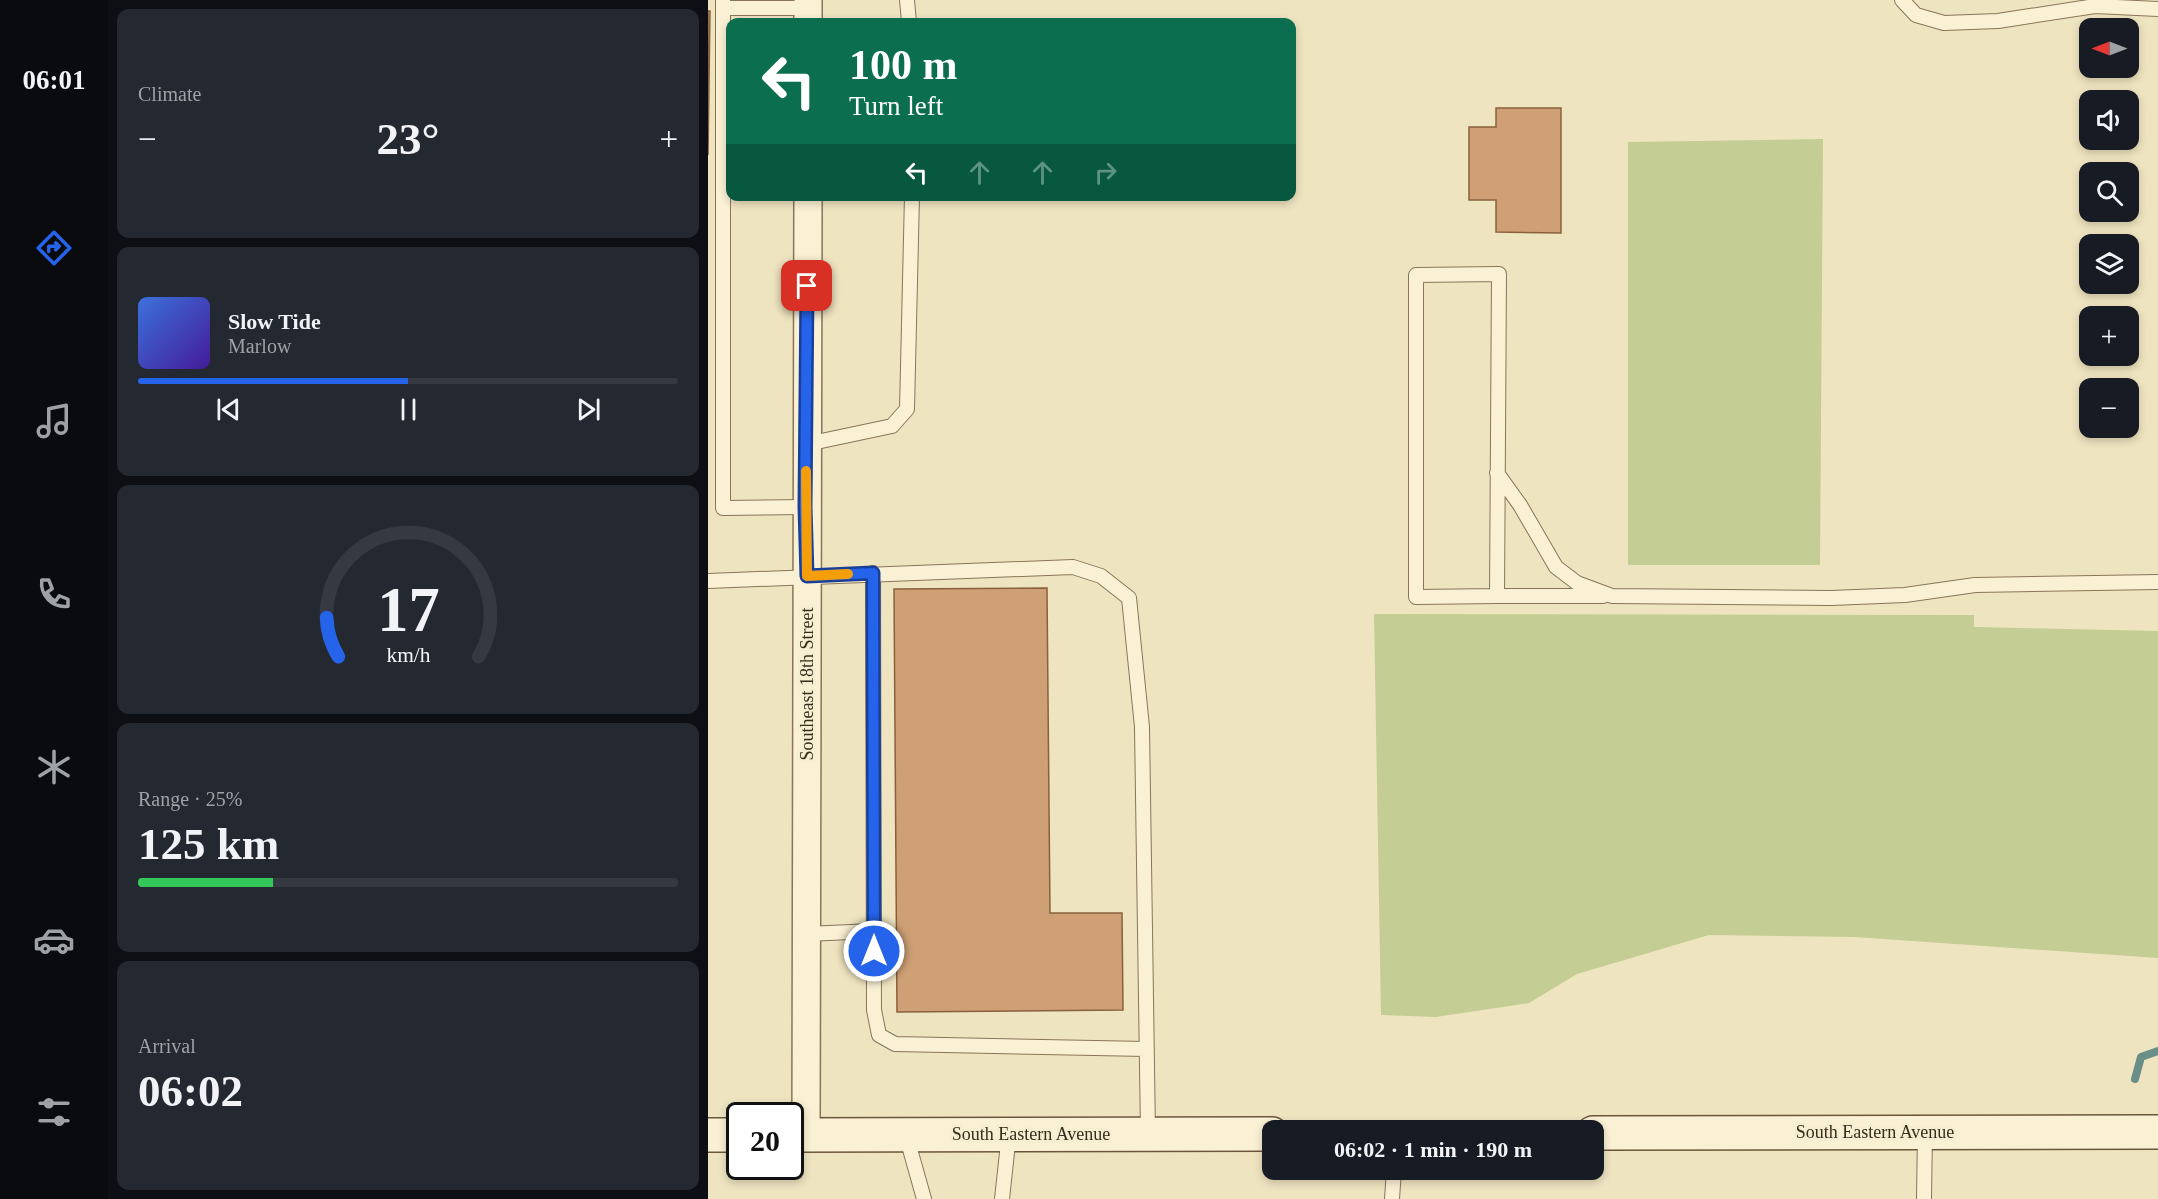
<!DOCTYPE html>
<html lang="en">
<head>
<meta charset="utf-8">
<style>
	:root { --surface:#171b24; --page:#242831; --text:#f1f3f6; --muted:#9ea1a6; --line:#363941; --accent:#2563eb }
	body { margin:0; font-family:"Times New Roman",serif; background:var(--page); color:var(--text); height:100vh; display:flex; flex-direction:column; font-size:22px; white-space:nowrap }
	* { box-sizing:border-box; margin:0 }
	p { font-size:20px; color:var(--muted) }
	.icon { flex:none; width:33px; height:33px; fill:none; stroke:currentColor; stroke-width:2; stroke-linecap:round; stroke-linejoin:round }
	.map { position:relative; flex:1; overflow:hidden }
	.drawer { display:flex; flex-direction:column; gap:9px; padding:9px; background:#0d0f14; width:600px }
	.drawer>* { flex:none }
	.banner { position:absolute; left:18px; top:18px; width:570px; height:183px; border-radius:12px; box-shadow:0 3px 9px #0003; background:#0b6e4f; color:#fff; overflow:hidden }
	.needle { width:39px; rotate:270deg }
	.tools { position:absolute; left:1371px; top:18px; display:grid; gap:12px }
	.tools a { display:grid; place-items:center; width:60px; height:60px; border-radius:12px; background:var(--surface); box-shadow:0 3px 9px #0003; font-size:30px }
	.speed { position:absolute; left:18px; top:1102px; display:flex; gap:12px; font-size:30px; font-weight:700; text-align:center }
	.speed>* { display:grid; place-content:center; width:78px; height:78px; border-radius:50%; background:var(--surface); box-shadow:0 3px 9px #0003; line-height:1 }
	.speed .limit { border:3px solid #111; border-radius:9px; background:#fff; color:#111 }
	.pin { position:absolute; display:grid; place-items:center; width:51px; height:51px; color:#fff; margin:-26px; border-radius:12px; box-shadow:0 3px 9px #0006 }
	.me { position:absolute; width:66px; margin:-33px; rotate:0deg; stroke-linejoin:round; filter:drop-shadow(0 0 4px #0008) }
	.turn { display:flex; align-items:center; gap:21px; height:126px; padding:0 24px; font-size:27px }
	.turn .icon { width:78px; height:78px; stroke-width:2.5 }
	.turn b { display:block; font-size:42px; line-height:51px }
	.lanes { display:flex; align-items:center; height:57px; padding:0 24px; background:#0003; justify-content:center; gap:30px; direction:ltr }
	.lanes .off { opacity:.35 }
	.big { font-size:45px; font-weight:700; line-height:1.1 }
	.drawer .tile { flex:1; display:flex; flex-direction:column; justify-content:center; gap:9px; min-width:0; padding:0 21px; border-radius:12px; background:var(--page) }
	.drawer .dial { align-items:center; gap:0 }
	.dial svg { height:156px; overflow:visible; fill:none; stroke:var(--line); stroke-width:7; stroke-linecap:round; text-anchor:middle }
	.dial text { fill:var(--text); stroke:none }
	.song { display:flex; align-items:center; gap:18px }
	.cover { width:72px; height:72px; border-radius:9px; background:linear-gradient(135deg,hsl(220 70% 55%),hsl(260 70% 35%)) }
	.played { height:6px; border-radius:3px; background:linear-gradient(90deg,var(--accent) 50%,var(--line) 50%) }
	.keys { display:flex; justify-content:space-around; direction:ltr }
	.heat { display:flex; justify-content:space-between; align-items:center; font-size:33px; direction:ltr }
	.charge { height:9px; border-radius:4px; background:linear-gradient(90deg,#34c759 25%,var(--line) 0) }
	.trip { position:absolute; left:554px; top:1120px; width:342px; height:60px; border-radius:12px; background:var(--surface); box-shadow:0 3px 9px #0003; font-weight:700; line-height:60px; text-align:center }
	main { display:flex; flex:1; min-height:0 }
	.tabs { display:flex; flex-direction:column; width:108px; justify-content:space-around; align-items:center; background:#090b0e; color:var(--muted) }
	.tabs .icon { width:42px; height:42px }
	.tabs .on { color:var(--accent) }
	.tabs b { font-size:27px; color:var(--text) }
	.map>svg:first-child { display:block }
</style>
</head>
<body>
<main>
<nav class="tabs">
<b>06:01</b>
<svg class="icon on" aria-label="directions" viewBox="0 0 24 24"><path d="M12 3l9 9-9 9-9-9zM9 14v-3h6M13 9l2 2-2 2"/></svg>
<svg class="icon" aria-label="music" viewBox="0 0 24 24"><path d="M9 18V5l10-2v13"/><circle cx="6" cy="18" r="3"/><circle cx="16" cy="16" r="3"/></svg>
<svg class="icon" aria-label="phone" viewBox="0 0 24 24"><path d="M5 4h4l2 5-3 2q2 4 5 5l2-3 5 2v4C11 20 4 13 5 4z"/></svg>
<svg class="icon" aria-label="climate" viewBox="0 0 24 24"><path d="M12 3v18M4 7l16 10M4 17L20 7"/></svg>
<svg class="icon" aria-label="car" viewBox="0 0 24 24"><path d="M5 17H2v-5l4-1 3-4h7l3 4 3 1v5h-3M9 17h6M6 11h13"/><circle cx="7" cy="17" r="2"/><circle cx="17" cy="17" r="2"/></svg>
<svg class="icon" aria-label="filters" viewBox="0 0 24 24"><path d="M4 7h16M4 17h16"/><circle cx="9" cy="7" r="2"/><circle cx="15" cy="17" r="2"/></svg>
</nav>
<section class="drawer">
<div class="tile"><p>Climate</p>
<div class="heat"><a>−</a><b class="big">23°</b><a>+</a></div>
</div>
<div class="tile">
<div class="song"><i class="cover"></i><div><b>Slow Tide</b><p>Marlow</p></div></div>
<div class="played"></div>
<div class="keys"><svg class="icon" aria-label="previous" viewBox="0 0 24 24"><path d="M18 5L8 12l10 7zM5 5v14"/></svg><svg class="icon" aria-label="pause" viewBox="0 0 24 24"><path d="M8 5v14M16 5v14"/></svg><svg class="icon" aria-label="next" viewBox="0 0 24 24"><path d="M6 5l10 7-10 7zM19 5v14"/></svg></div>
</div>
<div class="tile dial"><svg viewBox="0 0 100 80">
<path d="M14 69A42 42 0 1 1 86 69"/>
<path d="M14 69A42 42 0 0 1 8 49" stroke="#2563eb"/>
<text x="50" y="56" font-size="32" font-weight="700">17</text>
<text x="50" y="72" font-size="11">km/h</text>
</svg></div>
<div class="tile"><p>Range · 25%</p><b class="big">125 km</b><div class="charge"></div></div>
<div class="tile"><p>Arrival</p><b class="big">06:02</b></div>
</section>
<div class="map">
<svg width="1450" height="1199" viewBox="0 0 1450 1199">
	<rect width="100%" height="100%" fill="#efe4c0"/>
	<path fill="#c3cd94" d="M1115,139L1112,565H920V142Z
		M666,614L1266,615V627L1450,631V958L1147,937L1001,935L869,974L821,1003L728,1017L673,1015Z"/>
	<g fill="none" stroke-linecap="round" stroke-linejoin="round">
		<path stroke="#6a8f88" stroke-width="8" d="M1427,1079L1433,1057L1450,1051"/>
	</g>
	<path fill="#cfa075" stroke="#89603d" stroke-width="1.5" d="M0,11H2L0,155Z
		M788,108H853V233L788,232V200H761V127H788Z
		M339,588L342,913H414L415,1010L189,1012L186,589Z"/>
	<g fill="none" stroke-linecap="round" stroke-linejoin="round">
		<g stroke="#897558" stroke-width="16">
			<path id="service" d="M15,0V508L97,507
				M199,0L201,22
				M1194,0L1208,15L1236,23L1290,21L1387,6L1450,9
				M16,8H100
				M791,274L789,596L708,597V275Z
				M99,444L184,426L199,409L204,196
				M789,473L812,505L848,567L869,583L904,596L1123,598L1197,595L1267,585L1450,582
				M165,573L166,1010L171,1035L187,1044L439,1049
				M0,581L365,567L393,576L421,598L434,727L440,1134
				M789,596H895
				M98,934L166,931
				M198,1135L216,1199
				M294,1199L301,1134
				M684,1199L686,1170
				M1216,1199L1217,1132"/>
		</g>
		<g stroke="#897558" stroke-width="30">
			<path id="minor" d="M100,22V0
				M98,1135L100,196"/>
		</g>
		<g stroke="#6b563b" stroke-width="36">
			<path id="secondary" d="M885,1133L1450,1132
				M0,1135H32
				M82,1135L564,1134"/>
		</g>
		<use href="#service" stroke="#faf1d4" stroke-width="14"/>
		<use href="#minor" stroke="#faf1d4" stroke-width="27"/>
		<use href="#secondary" stroke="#faf1d4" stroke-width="33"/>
	</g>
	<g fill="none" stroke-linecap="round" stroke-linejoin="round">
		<g stroke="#184099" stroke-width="15">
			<path id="route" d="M99,286L97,507L99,576L165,573L166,951"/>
		</g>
		<use href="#route" stroke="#2563eb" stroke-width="10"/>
		<path stroke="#f59e0b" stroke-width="10" d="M98,471L99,576L140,574"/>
	</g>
	<g text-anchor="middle" stroke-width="6" stroke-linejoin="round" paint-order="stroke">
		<g font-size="18" fill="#382c1c" stroke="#f6eed0">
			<text transform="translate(99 684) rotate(-90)" y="6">Southeast 18th Street</text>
			<text x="1167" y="1138">South Eastern Avenue</text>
			<text x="323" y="1140">South Eastern Avenue</text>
		</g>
	</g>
</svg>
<div class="tools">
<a><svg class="needle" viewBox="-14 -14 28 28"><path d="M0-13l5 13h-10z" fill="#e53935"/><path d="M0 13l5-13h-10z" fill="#9ea1a6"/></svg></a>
<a><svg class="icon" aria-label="sound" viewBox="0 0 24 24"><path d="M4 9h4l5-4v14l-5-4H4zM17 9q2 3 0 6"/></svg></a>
<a><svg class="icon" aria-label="search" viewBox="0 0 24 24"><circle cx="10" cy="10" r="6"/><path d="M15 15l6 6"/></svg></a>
<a><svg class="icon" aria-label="layers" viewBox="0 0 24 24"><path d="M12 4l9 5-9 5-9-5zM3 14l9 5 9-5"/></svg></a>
<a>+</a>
<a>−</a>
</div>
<div class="speed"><div class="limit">20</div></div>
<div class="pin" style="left:99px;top:286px;background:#d93025"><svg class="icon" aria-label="arrive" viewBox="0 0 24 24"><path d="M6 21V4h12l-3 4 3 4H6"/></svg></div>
<svg class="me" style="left:166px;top:951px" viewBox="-20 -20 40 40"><circle r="17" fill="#2563eb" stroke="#fff" stroke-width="3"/><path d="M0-11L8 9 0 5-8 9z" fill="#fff"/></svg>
<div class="trip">06:02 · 1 min · 190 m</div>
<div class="banner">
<div class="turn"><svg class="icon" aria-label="left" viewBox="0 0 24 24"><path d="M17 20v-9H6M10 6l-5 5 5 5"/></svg><div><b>100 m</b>Turn left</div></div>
<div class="lanes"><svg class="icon" aria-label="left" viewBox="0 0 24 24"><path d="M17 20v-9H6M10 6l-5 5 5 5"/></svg><svg class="icon off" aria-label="ahead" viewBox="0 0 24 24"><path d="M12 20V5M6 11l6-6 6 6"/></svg><svg class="icon off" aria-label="ahead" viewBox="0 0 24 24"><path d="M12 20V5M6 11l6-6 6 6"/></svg><svg class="icon off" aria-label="right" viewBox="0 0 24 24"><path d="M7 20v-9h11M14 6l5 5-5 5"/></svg></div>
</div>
</div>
</main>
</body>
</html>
